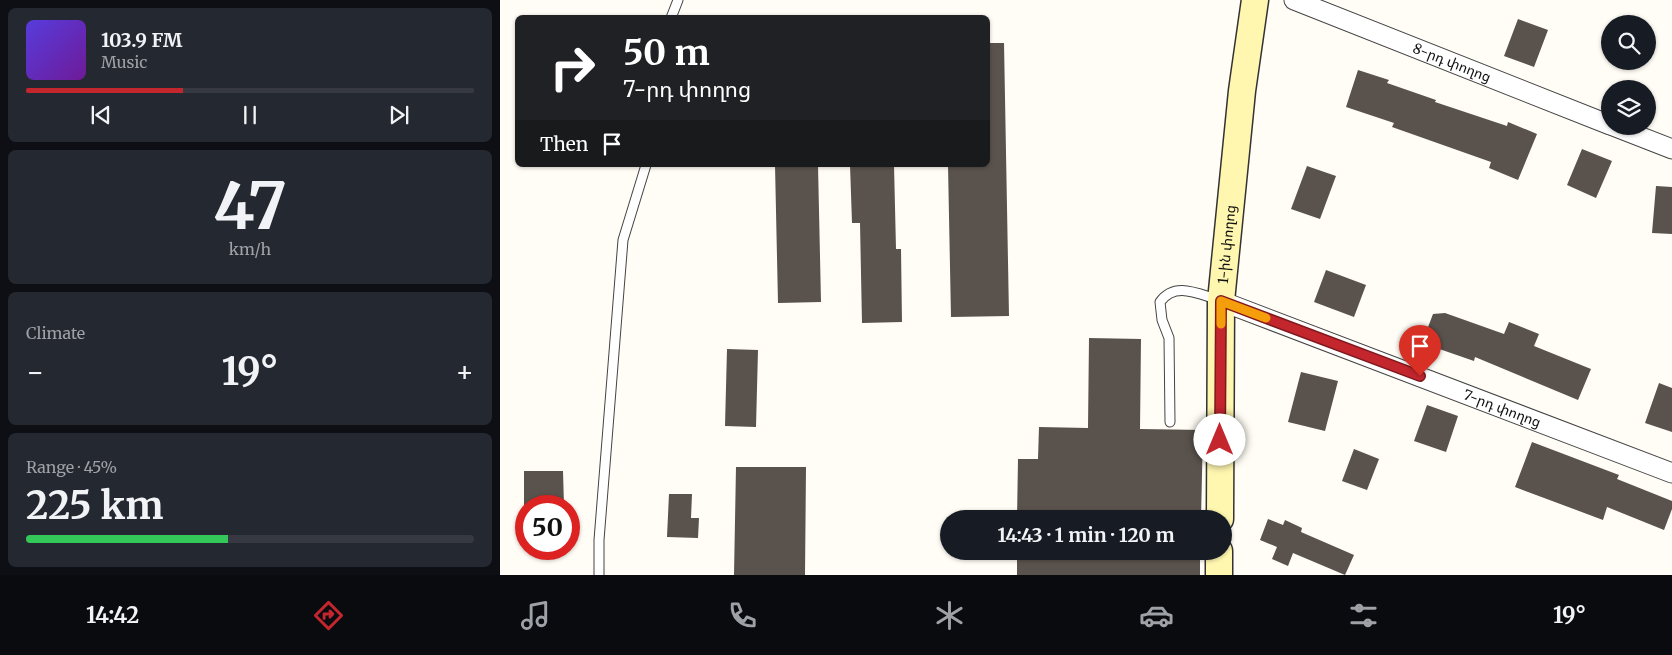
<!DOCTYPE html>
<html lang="en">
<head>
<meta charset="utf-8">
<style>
	:root { --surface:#171b24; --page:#242831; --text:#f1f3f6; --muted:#9ea1a6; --line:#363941; --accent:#c4262e }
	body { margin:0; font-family:Merriweather,"Noto Sans Armenian",serif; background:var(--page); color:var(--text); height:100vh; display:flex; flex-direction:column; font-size:19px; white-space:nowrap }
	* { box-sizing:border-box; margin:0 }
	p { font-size:16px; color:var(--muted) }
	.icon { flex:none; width:28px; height:28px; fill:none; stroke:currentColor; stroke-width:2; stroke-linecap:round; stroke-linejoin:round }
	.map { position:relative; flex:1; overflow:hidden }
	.drawer { display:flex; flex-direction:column; gap:8px; padding:8px; background:#0d0f14; width:500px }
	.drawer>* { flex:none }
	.hud { position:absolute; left:15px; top:15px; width:475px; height:152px; border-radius:8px; box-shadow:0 1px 4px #0004; background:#202124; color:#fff; overflow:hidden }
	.controls { position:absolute; left:1101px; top:15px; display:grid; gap:10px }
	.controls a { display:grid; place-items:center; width:55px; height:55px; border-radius:50%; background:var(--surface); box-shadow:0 1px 4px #0004; font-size:25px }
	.speed { position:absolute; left:15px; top:495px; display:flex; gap:10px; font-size:25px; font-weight:700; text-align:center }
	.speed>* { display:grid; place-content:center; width:65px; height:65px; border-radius:50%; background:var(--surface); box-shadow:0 1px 4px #0004; line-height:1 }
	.speed .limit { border:8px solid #d22; background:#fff; color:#111 }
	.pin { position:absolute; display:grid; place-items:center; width:42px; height:42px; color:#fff; margin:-51px -21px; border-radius:50% 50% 50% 0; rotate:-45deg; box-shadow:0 0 5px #0007 }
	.pin .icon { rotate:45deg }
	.me { position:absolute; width:55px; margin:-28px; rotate:0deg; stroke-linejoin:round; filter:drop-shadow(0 0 4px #0008) }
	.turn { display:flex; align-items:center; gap:18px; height:105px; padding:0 25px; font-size:22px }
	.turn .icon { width:65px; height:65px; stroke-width:2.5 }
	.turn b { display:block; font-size:35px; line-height:42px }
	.then { display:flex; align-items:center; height:48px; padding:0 25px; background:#0003; gap:10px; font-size:19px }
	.big { font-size:38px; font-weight:700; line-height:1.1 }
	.drawer .tile { flex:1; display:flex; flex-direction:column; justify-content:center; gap:8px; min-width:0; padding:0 18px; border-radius:8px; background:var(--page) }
	.drawer .dial { align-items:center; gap:0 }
	.dial b { font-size:65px; line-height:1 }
	.song { display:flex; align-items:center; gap:15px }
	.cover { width:60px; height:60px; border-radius:8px; background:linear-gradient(135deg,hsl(250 70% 55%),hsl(280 70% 35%)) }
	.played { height:5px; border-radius:2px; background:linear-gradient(90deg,var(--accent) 35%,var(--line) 35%) }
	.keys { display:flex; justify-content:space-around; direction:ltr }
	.heat { display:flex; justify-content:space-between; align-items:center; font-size:28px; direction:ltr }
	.charge { height:8px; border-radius:4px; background:linear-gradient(90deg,#34c759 45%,var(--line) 0) }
	.trip { position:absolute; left:440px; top:510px; width:292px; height:50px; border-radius:25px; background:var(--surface); box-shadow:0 1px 4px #0004; font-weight:700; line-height:50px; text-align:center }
	.tabs { display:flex; height:80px; justify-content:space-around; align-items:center; background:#090b0e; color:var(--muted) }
	.tabs .icon { width:35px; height:35px }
	.tabs .on { color:var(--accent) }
	.tabs b { font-size:22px; color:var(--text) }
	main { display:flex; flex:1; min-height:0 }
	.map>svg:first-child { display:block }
</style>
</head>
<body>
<main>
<section class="drawer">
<div class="tile">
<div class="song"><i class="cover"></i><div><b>103.9 FM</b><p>Music</p></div></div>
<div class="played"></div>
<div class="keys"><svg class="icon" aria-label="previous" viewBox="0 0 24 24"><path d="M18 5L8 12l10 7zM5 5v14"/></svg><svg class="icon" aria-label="pause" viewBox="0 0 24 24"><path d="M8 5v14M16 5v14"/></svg><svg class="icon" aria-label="next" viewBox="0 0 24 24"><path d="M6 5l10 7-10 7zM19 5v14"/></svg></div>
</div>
<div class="tile dial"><b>47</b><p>km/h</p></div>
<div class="tile"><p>Climate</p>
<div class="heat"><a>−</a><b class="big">19°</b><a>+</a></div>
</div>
<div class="tile"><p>Range · 45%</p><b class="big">225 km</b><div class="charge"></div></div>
</section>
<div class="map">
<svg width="1172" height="575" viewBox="0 0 1172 575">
	<rect width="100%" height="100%" fill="#fffdf5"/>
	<path fill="#5a524d" d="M1018,19L1048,30L1034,67L1004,56Z
		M488,43H504L509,316L451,317L448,165H488Z
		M858,70L889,80L887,83L936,100L935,102L1007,126L1008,122L1037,134L1018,180L989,168L991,162L892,127L894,123L846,107Z
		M1082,149L1112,161L1096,198L1067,185Z
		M275,165H318L321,302L278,303Z
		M350,165H394L396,249H401L402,322L362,323L360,223H352Z
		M807,166L836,176L820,219L791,209Z
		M1156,186L1172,187V234L1152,233Z
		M826,270L866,285L854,317L814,302Z
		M945,313L1004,334L1009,322L1039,334L1034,346L1091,369L1078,400L975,357L974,361L922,343L933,314Z
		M589,338L641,339L640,429L703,430L701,519H517L518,459H538L539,427L588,428Z
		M227,349L258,350L256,427L225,426Z
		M801,372L838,381L825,431L788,422Z
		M1159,383L1172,388V432L1145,423Z
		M927,405L958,416L946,452L914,441Z
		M1032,442L1119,475L1117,479L1172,501V509L1164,530L1107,507L1103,520L1015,487Z
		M854,449L879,459L867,490L842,481Z
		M236,467H306L305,575H234Z
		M24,471H63L64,506H24Z
		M169,494H192L191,518H199L198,538L167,537Z
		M768,519L783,525L785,520L802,528L801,532L854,555L845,575L793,553L788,566L772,559L777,547L760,540Z
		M517,551H700V575H517Z"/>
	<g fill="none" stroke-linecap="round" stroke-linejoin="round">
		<g stroke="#444" stroke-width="11">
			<path id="service" d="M171,18L178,0
				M670,422L669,338L662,320L660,302C675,281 698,294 719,300
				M99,575V540L123,240L146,165"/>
		</g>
		<g stroke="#444" stroke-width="21">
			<g id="minor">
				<path id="s1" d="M794,0L1110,125"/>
				<path d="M1113,126L1172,149"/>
				<path id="s2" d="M721,301L1172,473"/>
			</g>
		</g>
		<g stroke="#333" stroke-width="29">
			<g id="secondary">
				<path id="s3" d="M720,519L721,301L742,91L755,0"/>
				<path d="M719,575V551"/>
			</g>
		</g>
		<use href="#service" stroke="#fff" stroke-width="9"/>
		<use href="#minor" stroke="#fff" stroke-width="19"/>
		<use href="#secondary" stroke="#fff6b0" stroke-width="26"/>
	</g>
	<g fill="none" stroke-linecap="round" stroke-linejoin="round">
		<g stroke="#7f191e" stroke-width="12">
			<path id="route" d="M720,440L721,301L920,376"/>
		</g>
		<use href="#route" stroke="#c4262e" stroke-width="9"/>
		<path stroke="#f59e0b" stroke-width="9" d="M721,324V301L766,318"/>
	</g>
	<g text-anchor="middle" stroke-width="5" stroke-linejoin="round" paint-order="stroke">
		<g font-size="14" fill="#111" stroke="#fff">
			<text dy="5" stroke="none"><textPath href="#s1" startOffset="170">8-րդ փողոց</textPath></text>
			<text dy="5" stroke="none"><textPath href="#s3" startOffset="275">1-ին փողոց</textPath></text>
			<text dy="5" stroke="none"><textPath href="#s2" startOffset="301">7-րդ փողոց</textPath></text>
		</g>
	</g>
</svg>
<div class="controls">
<a><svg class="icon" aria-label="search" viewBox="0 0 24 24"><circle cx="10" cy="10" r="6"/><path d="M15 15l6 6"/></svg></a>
<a><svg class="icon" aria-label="layers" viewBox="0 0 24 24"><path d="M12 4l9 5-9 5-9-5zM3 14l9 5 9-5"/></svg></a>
</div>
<div class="speed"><div class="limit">50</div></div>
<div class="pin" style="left:920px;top:376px;background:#d93025"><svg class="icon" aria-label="arrive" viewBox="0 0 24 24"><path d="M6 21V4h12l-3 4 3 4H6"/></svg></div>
<svg class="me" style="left:720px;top:440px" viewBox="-20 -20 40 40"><circle r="19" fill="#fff"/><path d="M0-13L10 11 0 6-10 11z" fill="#c4262e"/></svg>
<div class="trip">14:43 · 1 min · 120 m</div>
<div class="hud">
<div class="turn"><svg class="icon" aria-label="right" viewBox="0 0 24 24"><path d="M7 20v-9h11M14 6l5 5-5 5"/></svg><div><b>50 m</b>7-րդ փողոց</div></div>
<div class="then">Then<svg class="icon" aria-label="arrive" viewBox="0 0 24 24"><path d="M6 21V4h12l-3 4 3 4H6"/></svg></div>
</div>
</div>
</main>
<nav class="tabs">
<b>14:42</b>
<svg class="icon on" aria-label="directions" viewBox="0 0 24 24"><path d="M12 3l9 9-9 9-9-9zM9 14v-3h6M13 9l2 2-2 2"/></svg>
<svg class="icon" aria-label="music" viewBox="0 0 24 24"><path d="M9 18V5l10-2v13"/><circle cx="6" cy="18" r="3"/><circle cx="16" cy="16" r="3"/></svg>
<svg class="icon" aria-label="phone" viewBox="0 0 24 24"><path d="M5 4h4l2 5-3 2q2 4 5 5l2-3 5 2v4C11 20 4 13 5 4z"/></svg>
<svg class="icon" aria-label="climate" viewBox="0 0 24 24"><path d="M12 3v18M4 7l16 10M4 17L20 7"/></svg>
<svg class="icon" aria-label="car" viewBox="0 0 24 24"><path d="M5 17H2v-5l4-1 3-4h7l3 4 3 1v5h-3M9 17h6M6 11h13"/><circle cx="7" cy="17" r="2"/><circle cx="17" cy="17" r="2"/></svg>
<svg class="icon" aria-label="filters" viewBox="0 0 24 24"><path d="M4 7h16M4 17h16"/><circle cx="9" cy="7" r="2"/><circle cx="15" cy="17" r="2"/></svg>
<b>19°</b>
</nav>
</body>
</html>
